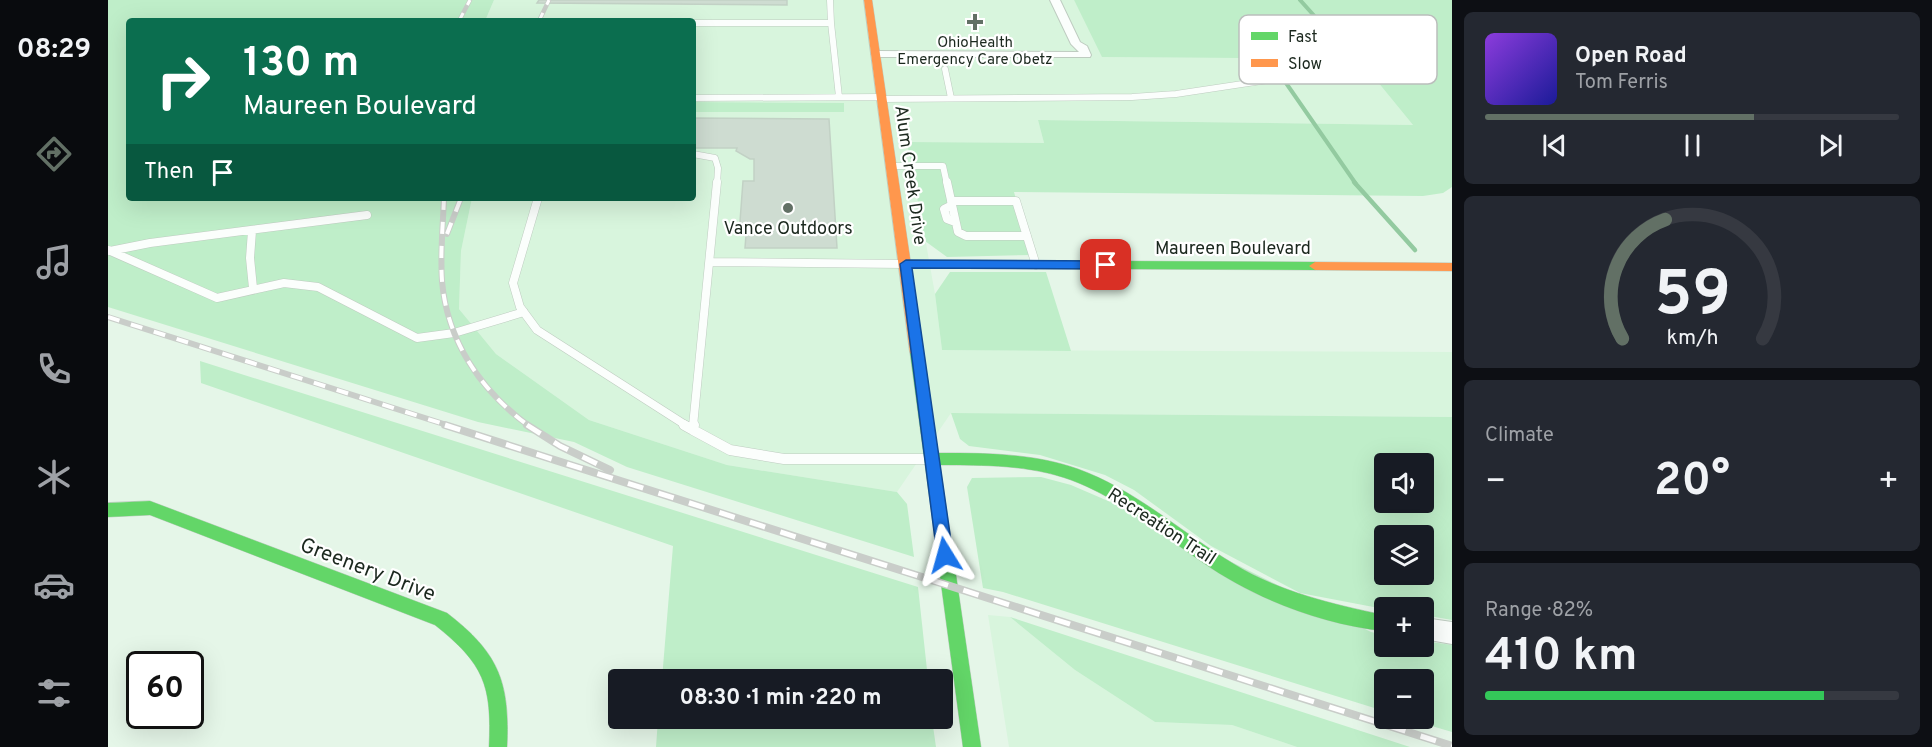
<!DOCTYPE html>
<html lang="en">
<head>
<meta charset="utf-8">
<style>
	:root { --surface:#171b24; --page:#242831; --text:#f1f3f6; --muted:#9ea1a6; --line:#363941; --accent:#627065 }
	body { margin:0; font-family:Overpass,sans-serif; background:var(--page); color:var(--text); height:100vh; display:flex; flex-direction:column; font-size:22px; white-space:nowrap }
	* { box-sizing:border-box; margin:0 }
	p { font-size:20px; color:var(--muted) }
	.icon { flex:none; width:33px; height:33px; fill:none; stroke:currentColor; stroke-width:2; stroke-linecap:round; stroke-linejoin:round }
	.map { position:relative; flex:1; overflow:hidden }
	.side { display:flex; flex-direction:column; gap:12px; padding:12px; background:#0d0f14; width:480px }
	.side>* { flex:none }
	.guide { position:absolute; left:18px; top:18px; width:570px; height:183px; border-radius:6px; box-shadow:0 6px 24px #0002; background:#0b6e4f; color:#fff; overflow:hidden }
	.fabs { position:absolute; left:1266px; top:453px; display:grid; gap:12px }
	.fabs a { display:grid; place-items:center; width:60px; height:60px; border-radius:6px; background:var(--surface); box-shadow:0 6px 24px #0002; font-size:30px }
	.speed { position:absolute; left:18px; top:651px; display:flex; gap:12px; font-size:30px; font-weight:700; text-align:center }
	.speed>* { display:grid; place-content:center; width:78px; height:78px; border-radius:50%; background:var(--surface); box-shadow:0 6px 24px #0002; line-height:1 }
	.speed .limit { border:3px solid #111; border-radius:9px; background:#fff; color:#111 }
	.pin { position:absolute; display:grid; place-items:center; width:51px; height:51px; color:#fff; margin:-26px; border-radius:12px; box-shadow:0 3px 9px #0006 }
	.me { position:absolute; width:66px; margin:-33px; rotate:352deg; stroke-linejoin:round; filter:drop-shadow(0 0 4px #0008) }
	.turn { display:flex; align-items:center; gap:21px; height:126px; padding:0 18px; font-size:27px }
	.turn .icon { width:78px; height:78px; stroke-width:2.5 }
	.turn b { display:block; font-size:42px; line-height:51px }
	.then { display:flex; align-items:center; height:57px; padding:0 18px; background:#0003; gap:12px; font-size:22px }
	.big { font-size:45px; font-weight:700; line-height:1.1 }
	.side .widget { flex:1; display:flex; flex-direction:column; justify-content:center; gap:9px; min-width:0; padding:0 21px; border-radius:9px; background:var(--page) }
	.side .dial { align-items:center; gap:0 }
	.dial svg { height:156px; overflow:visible; fill:none; stroke:var(--line); stroke-width:7; stroke-linecap:round; text-anchor:middle }
	.dial text { fill:var(--text); stroke:none }
	.song { display:flex; align-items:center; gap:18px }
	.cover { width:72px; height:72px; border-radius:9px; background:linear-gradient(135deg,hsl(270 70% 55%),hsl(240 70% 35%)) }
	.played { height:6px; border-radius:3px; background:linear-gradient(90deg,var(--accent) 65%,var(--line) 65%) }
	.keys { display:flex; justify-content:space-around; direction:ltr }
	.heat { display:flex; justify-content:space-between; align-items:center; font-size:33px; direction:ltr }
	.charge { height:9px; border-radius:4px; background:linear-gradient(90deg,#34c759 82%,var(--line) 0) }
	.trip { position:absolute; left:500px; top:669px; width:345px; height:60px; border-radius:6px; background:var(--surface); box-shadow:0 6px 24px #0002; font-weight:700; line-height:60px; text-align:center }
	main { display:flex; flex:1; min-height:0 }
	.tabs { display:flex; flex-direction:column; width:108px; justify-content:space-around; align-items:center; background:#090b0e; color:var(--muted) }
	.tabs .icon { width:42px; height:42px }
	.tabs .on { color:var(--accent) }
	.tabs b { font-size:27px; color:var(--text) }
	.map>svg:first-child { display:block }
</style>
</head>
<body>
<main>
<nav class="tabs">
<b>08:29</b>
<svg class="icon on" aria-label="directions" viewBox="0 0 24 24"><path d="M12 3l9 9-9 9-9-9zM9 14v-3h6M13 9l2 2-2 2"/></svg>
<svg class="icon" aria-label="music" viewBox="0 0 24 24"><path d="M9 18V5l10-2v13"/><circle cx="6" cy="18" r="3"/><circle cx="16" cy="16" r="3"/></svg>
<svg class="icon" aria-label="phone" viewBox="0 0 24 24"><path d="M5 4h4l2 5-3 2q2 4 5 5l2-3 5 2v4C11 20 4 13 5 4z"/></svg>
<svg class="icon" aria-label="climate" viewBox="0 0 24 24"><path d="M12 3v18M4 7l16 10M4 17L20 7"/></svg>
<svg class="icon" aria-label="car" viewBox="0 0 24 24"><path d="M5 17H2v-5l4-1 3-4h7l3 4 3 1v5h-3M9 17h6M6 11h13"/><circle cx="7" cy="17" r="2"/><circle cx="17" cy="17" r="2"/></svg>
<svg class="icon" aria-label="filters" viewBox="0 0 24 24"><path d="M4 7h16M4 17h16"/><circle cx="9" cy="7" r="2"/><circle cx="15" cy="17" r="2"/></svg>
</nav>
<div class="map">
<svg width="1344" height="747" viewBox="0 0 1344 747">
	<rect width="100%" height="100%" fill="#e5f6e8"/>
	<path fill="#d8f5dd" d="M386,0H966L995,57L1251,59L1305,125L930,120L936,143L800,142L827,294L834,350L1344,352V417L843,413L789,492L619,465L481,420L388,354L351,309L353,251L364,198H585V112H736L735,103L585,102V21H377Z
		M880,615L902,617L967,670L1047,722L1124,725L1189,747H901Z"/>
	<path fill="#bfeec9" fill-rule="evenodd" d="M0,0H386L377,21H21V198H364L353,251L351,309L388,354L481,420L619,465L789,492L799,504L806,557L519,467L466,442L370,422L0,307Z
		M966,0H1344V187L1335,193L1315,196L906,192L923,255L839,257L817,241L799,142L936,143L930,120L1305,125L1251,59L994,57Z
		M585,102L736,103V112H585Z
		M842,272H938L963,351L834,350L827,294Z
		M92,361L810,587L820,679H554L565,546L93,383Z
		M843,413L1344,417V620L1316,615V608L1276,609L1192,593L1103,546L1026,490L997,475L932,455L861,446L852,439ZM1276,464H1316V502H1276ZM1276,536H1316V574H1276Z
		M933,477L963,485L1014,507L1263,632L1276,635V646H1316V641L1344,645V732L1300,719L1316,718V680H1276V711L895,592L875,588L859,487L864,478Z
		M902,617L1302,747H1189L1124,725L1047,722L967,670Z
		M550,719H824L828,747H548Z"/>
	<g fill="none" stroke-linecap="round" stroke-linejoin="round">
		<path stroke="#93caa0" stroke-width="4" d="M1171,72L1164,60L1170,55H1228L1236,52V49L1192,0
			M1178,83L1248,184"/>
		<path stroke="#93caa0" stroke-width="4.5" d="M1246,182L1307,250"/>
	</g>
	<path fill="#cedcd1" stroke="#c2d1c5" stroke-width="1.5" d="M431,0H679V5L429,3Z
		M585,118L721,119L729,248H637L638,235H631L635,181H646V159H642L628,151L629,148H585Z"/>
	<g fill="none" stroke-linecap="round" stroke-linejoin="round">
		<g stroke="#beccc0" stroke-width="7">
			<path id="lane-far2" d="M722,0L723,23
				M585,23H723L731,97
				M837,69L843,98
				M585,98L774,97
				M774,99L1024,97L1068,94L1180,77L1245,73
				M585,154L607,158L610,168L609,184
				M784,166H835L839,184"/>
		</g>
		<g stroke="#beccc0" stroke-width="9">
			<path id="lane-far1" d="M839,182L850,232L858,236H919
				M430,198L405,283L412,307L429,330L579,426
				M843,201H908L928,265
				M844,205L836,209L839,219L847,222
				M144,231L142,258L145,288
				M0,250L109,298L176,283L210,287L309,338L346,333L416,312
				M2,251L42,243L259,215
				M603,262L795,264
				M585,426L609,182"/>
		</g>
		<g stroke="#beccc0" stroke-width="11">
			<path id="lane" d="M576,425L585,430L586,425
				M585,430L622,450L676,459H820"/>
		</g>
		<g stroke="#beccc0" stroke-width="2">
			<path id="street" d="M942,0H952L972,42L979,46L983,55L982,57H768L763,54L768,51L971,52L963,44Z
				M1316,618L1344,622V644L1316,639Z"/>
		</g>
		<g stroke="#beccc0" stroke-width="1">
			<path id="fast" d="M798,260L1207,262L1213,266L1207,270L798,268L792,264Z
				M809,348L816,353L830,453C877,453 925,453 970,469C1028,490 1074,533 1126,564C1172,592 1224,604 1276,615V631C1213,624 1147,599 1094,562C1052,534 1012,498 963,480C922,465 876,465 832,465L873,747H855L802,353Z
				M42,501L339,613C391,653 402,682 399,747H381C384,685 376,664 327,625L42,515L0,517V503Z"/>
		</g>
		<g stroke="#beccc0" stroke-width="1">
			<path id="slow" d="M756,0H764L816,353L809,358L802,353Z
				M1207,262L1344,263V271L1207,270L1201,266Z"/>
		</g>
		<use href="#lane-far2" stroke="#fbfefc" stroke-width="6"/>
		<use href="#lane-far1" stroke="#fbfefc" stroke-width="8"/>
		<use href="#lane" stroke="#fbfefc" stroke-width="10"/>
		<use href="#street" fill="#fbfefc" fill-rule="evenodd"/>
		<use href="#fast" fill="#63d668" fill-rule="evenodd"/>
		<use href="#slow" fill="#ff974d" fill-rule="evenodd"/>
		<g stroke="#c9cdc9" stroke-width="4.5">
			<path id="rail-far2" d="M351,21L362,0
				M431,21L441,0"/>
		</g>
		<g stroke="#c9cdc9" stroke-width="6">
			<path id="rail-far1" d="M336,198C335,225 332,253 334,281C339,341 373,391 421,426
				M339,234L353,198
				M0,317L342,426"/>
		</g>
		<g stroke="#c9cdc9" stroke-width="8">
			<path id="rail" d="M337,425L1344,746
				M419,425L452,446L502,470"/>
		</g>
		<use href="#rail-far2" stroke="#fff" stroke-width="3" stroke-dasharray="9" stroke-linecap="butt"/>
		<use href="#rail-far1" stroke="#fff" stroke-width="4" stroke-dasharray="12" stroke-linecap="butt"/>
		<use href="#rail" stroke="#fff" stroke-width="5" stroke-dasharray="16" stroke-linecap="butt"/>
	</g>
	<path fill="#1a73e8" stroke="#114b97" stroke-width="1.5" d="M798,260L998,261L1004,265L998,269L804,268L845,555L843,560L837,562L831,560L829,555L792,264Z"/>
	<g fill="#627065" stroke="#fff" stroke-width="2">
		<path d="M864 13h6v6h6v6h-6v6h-6v-6h-6v-6h6z"/>
		<circle cx="680" cy="208" r="6"/>
	</g>
	<g text-anchor="middle" stroke-width="4.5" stroke-linejoin="round" paint-order="stroke">
		<g font-size="15" fill="#1b281e" stroke="#fff">
			<text x="867" y="47">OhioHealth<tspan x="867" dy="17">Emergency Care Obetz</tspan></text>
		</g>
		<g font-size="18" fill="#1b281e" stroke="#fff">
			<text transform="translate(803 175) rotate(82)" y="6">Alum Creek Drive</text>
			<text x="1125" y="254">Maureen Boulevard</text>
			<text transform="translate(1054 526) rotate(33)" y="6">Recreation Trail</text>
		</g>
		<g font-size="18" fill="#1b281e" stroke="#fff">
			<text x="680" y="234">Vance Outdoors</text>
		</g>
		<g font-size="21" fill="#1b281e" stroke="#fff">
			<text transform="translate(260 569) rotate(21)" y="7">Greenery Drive</text>
		</g>
	</g>
	<rect x="1131" y="15" width="198" height="69" rx="9" fill="#fff" stroke="#bbbebc" stroke-width="1.5"/>
	<rect x="1143" y="32" width="27" height="8" fill="#63d668"/>
	<rect x="1143" y="59" width="27" height="8" fill="#ff974d"/>
	<g font-size="16" fill="#1b281e">
		<text x="1180" y="42">Fast</text>
		<text x="1180" y="69">Slow</text>
	</g>
</svg>
<div class="fabs">
<a><svg class="icon" aria-label="sound" viewBox="0 0 24 24"><path d="M4 9h4l5-4v14l-5-4H4zM17 9q2 3 0 6"/></svg></a>
<a><svg class="icon" aria-label="layers" viewBox="0 0 24 24"><path d="M12 4l9 5-9 5-9-5zM3 14l9 5 9-5"/></svg></a>
<a>+</a>
<a>−</a>
</div>
<div class="speed"><div class="limit">60</div></div>
<div class="pin" style="left:998px;top:265px;background:#d93025"><svg class="icon" aria-label="arrive" viewBox="0 0 24 24"><path d="M6 21V4h12l-3 4 3 4H6"/></svg></div>
<svg class="me" style="left:837px;top:555px" viewBox="-20 -20 40 40"><path d="M0-17L14 15 0 8-14 15z" fill="#1a73e8" stroke="#fff" stroke-width="4"/></svg>
<div class="trip">08:30 · 1 min · 220 m</div>
<div class="guide">
<div class="turn"><svg class="icon" aria-label="right" viewBox="0 0 24 24"><path d="M7 20v-9h11M14 6l5 5-5 5"/></svg><div><b>130 m</b>Maureen Boulevard</div></div>
<div class="then">Then<svg class="icon" aria-label="arrive" viewBox="0 0 24 24"><path d="M6 21V4h12l-3 4 3 4H6"/></svg></div>
</div>
</div>
<section class="side">
<div class="widget">
<div class="song"><i class="cover"></i><div><b>Open Road</b><p>Tom Ferris</p></div></div>
<div class="played"></div>
<div class="keys"><svg class="icon" aria-label="previous" viewBox="0 0 24 24"><path d="M18 5L8 12l10 7zM5 5v14"/></svg><svg class="icon" aria-label="pause" viewBox="0 0 24 24"><path d="M8 5v14M16 5v14"/></svg><svg class="icon" aria-label="next" viewBox="0 0 24 24"><path d="M6 5l10 7-10 7zM19 5v14"/></svg></div>
</div>
<div class="widget dial"><svg viewBox="0 0 100 80">
<path d="M14 69A42 42 0 1 1 86 69"/>
<path d="M14 69A42 42 0 0 1 36 8" stroke="#627065"/>
<text x="50" y="56" font-size="32" font-weight="700">59</text>
<text x="50" y="72" font-size="11">km/h</text>
</svg></div>
<div class="widget"><p>Climate</p>
<div class="heat"><a>−</a><b class="big">20°</b><a>+</a></div>
</div>
<div class="widget"><p>Range · 82%</p><b class="big">410 km</b><div class="charge"></div></div>
</section>
</main>
</body>
</html>
